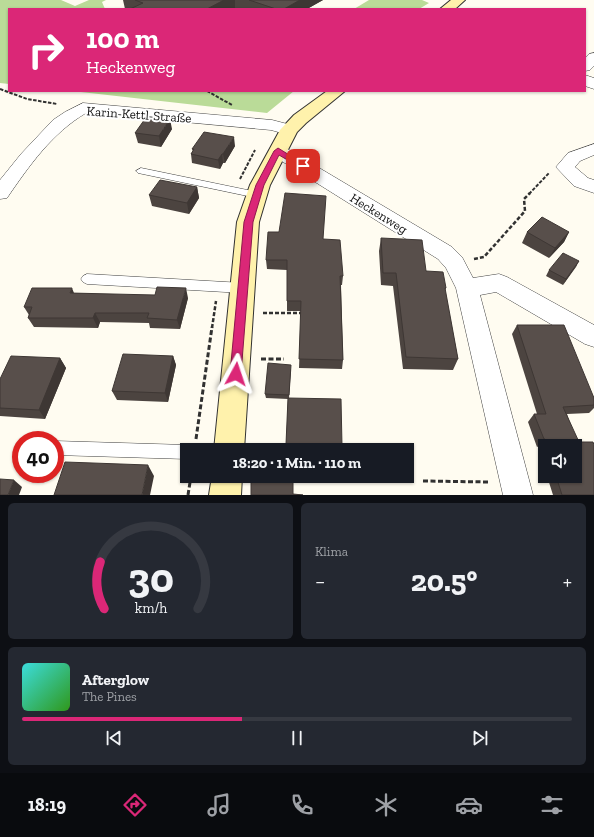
<!DOCTYPE html>
<html lang="de">
<head>
<meta charset="utf-8">
<style>
	:root { --surface:#171b24; --page:#242831; --text:#f1f3f6; --muted:#9ea1a6; --line:#363941; --accent:#db2777 }
	body { margin:0; font-family:"Zilla Slab",serif; background:var(--page); color:var(--text); height:100vh; display:flex; flex-direction:column; font-size:15px; white-space:nowrap }
	* { box-sizing:border-box; margin:0 }
	p { font-size:13px; color:var(--muted) }
	.icon { flex:none; width:22px; height:22px; fill:none; stroke:currentColor; stroke-width:2; stroke-linecap:round; stroke-linejoin:round }
	.map { position:relative; height:495px; overflow:hidden }
	.sheet { display:flex; flex-direction:column; gap:8px; padding:8px; background:#0d0f14; flex:1 }
	.sheet>* { flex:none }
	.top-card { position:absolute; left:8px; top:8px; width:578px; height:84px; border-radius:0px; box-shadow:0 1px 3px #0004; background:#db2777; color:#fff; overflow:hidden }
	.controls { position:absolute; left:538px; top:439px; display:grid; gap:8px }
	.controls a { display:grid; place-items:center; width:44px; height:44px; border-radius:0px; background:var(--surface); box-shadow:0 1px 3px #0004; font-size:20px }
	.speed { position:absolute; left:12px; top:431px; display:flex; gap:8px; font-size:20px; font-weight:700; text-align:center }
	.speed>* { display:grid; place-content:center; width:52px; height:52px; border-radius:50%; background:var(--surface); box-shadow:0 1px 3px #0004; line-height:1 }
	.speed .limit { border:6px solid #d22; background:#fff; color:#111 }
	.pin { position:absolute; display:grid; place-items:center; width:34px; height:34px; color:#fff; margin:-17px; border-radius:8px; box-shadow:0 2px 6px #0006 }
	.me { position:absolute; width:44px; margin:-22px; rotate:5deg; stroke-linejoin:round; filter:drop-shadow(0 0 3px #0008) }
	.turn { display:flex; align-items:center; gap:14px; height:84px; padding:0 12px; font-size:18px }
	.turn .icon { width:52px; height:52px; stroke-width:2.5 }
	.turn b { display:block; font-size:28px; line-height:34px }
	.big { font-size:30px; font-weight:700; line-height:1.1 }
	.sheet .widget { flex:1; display:flex; flex-direction:column; justify-content:center; gap:6px; min-width:0; padding:0 14px; border-radius:6px; background:var(--page) }
	.sheet .dial { align-items:center; gap:0 }
	.dial svg { height:104px; overflow:visible; fill:none; stroke:var(--line); stroke-width:7; stroke-linecap:round; text-anchor:middle }
	.dial text { fill:var(--text); stroke:none }
	.song { display:flex; align-items:center; gap:12px }
	.cover { width:48px; height:48px; border-radius:6px; background:linear-gradient(135deg,hsl(180 70% 55%),hsl(110 70% 35%)) }
	.played { height:4px; border-radius:2px; background:linear-gradient(90deg,var(--accent) 40%,var(--line) 40%) }
	.keys { display:flex; justify-content:space-around; direction:ltr }
	.heat { display:flex; justify-content:space-between; align-items:center; font-size:22px; direction:ltr }
	.sheet .tiles { flex:1; display:grid; gap:8px; grid-template-columns:1fr 1fr }
	.widget:last-child { grid-column:span 2 }
	.trip { position:absolute; left:180px; top:443px; width:234px; height:40px; border-radius:0px; background:var(--surface); box-shadow:0 1px 3px #0004; font-weight:700; line-height:40px; text-align:center }
	.dock { display:flex; height:64px; justify-content:space-around; align-items:center; background:#090b0e; color:var(--muted) }
	.dock .icon { width:28px; height:28px }
	.dock .current { color:var(--accent) }
	.dock b { font-size:18px; color:var(--text) }
	.map>svg:first-child { display:block }
</style>
</head>
<body>
<div class="map">
<svg width="594" height="495" viewBox="0 0 594 495">
	<rect width="100%" height="100%" fill="#fffcf1"/>
	<path fill="#badb98" d="M0,0H61L75,6L89,0H106L102,2L105,9H9V84L0,83Z
		M369,0H422L429,3L419,9H354Z
		M72,91H294L267,113Z"/>
	<g fill="none" stroke-linecap="round" stroke-linejoin="round">
		<g stroke="#424242" stroke-width="1">
			<path id="lane" d="M141,168L257,192L262,195L257,198L138,173L136,171Z
				M87,274L243,283L247,285L249,288L247,291L243,293L87,284L83,282L81,279L83,276Z
				M55,441L187,445L192,447L194,450H187V459L55,455Z"/>
		</g>
		<g stroke="#424242" stroke-width="1">
			<path id="street" d="M594,53V66L590,70L585,71V58L589,54Z
				M585,75L594,78V89L585,86Z
				M83,103L272,120L295,126L297,130L295,134L289,135L271,130L86,113C52,133 29,166 7,198L0,199V180L21,154L53,120L65,112Z
				M594,144V155L580,161L575,167L588,178L594,180V193L574,186L556,167L568,153Z
				M278,146L284,147L452,247L462,257L473,278L499,274L507,277L594,325V347L585,344L496,292L480,295L533,495H503L456,288L446,268L438,259L272,155L269,151L272,147Z"/>
		</g>
		<g stroke="#313131" stroke-width="2">
			<path id="secondary" d="M451,0H465L455,9H440Z
				M327,91H345L306,123L297,132L270,185L259,222L244,450H214L237,222L250,185L280,130L294,115Z
				M212,476H242L241,495H209Z"/>
		</g>
		<path stroke="#313131" stroke-width="2" stroke-dasharray="3.5 1.5" stroke-linecap="butt" d="M0,89L27,99L57,104
			M207,91L232,105
			M240,179L255,150
			M529,194L549,173"/>
		<path stroke="#313131" stroke-width="2.5" stroke-dasharray="4 2" stroke-linecap="butt" d="M474,259L484,257L525,211L524,199L530,193
			M263,313H301
			M212,328L216,301"/>
		<path stroke="#313131" stroke-width="3" stroke-dasharray="5 2.5" stroke-linecap="butt" d="M261,359H284
			M196,439L212,327
			M423,481L490,482
			M188,495L191,476"/>
		<use href="#lane" fill="#fff" fill-rule="evenodd"/>
		<use href="#street" fill="#fff" fill-rule="evenodd"/>
		<use href="#secondary" fill="#fff2ac" fill-rule="evenodd"/>
	</g>
	<path fill="#4c4440" d="M123,0H323L307,9H125Z
		M172,129L161,147L138,143L135,133Z
		M235,146L225,163H223L220,169L192,163L191,154L193,151L192,149Z
		M197,187L199,198L189,214L152,206L149,195Z
		M527,232H569L564,242L549,258L522,243Z
		M381,238L426,271L446,288L445,290L458,359L453,370L403,369L393,286L381,285L379,251Z
		M324,239L343,276L342,285H341L343,360L342,369L299,368L301,311H287V270L267,269L266,260Z
		M579,261L563,285L546,276L549,270Z
		M74,293L188,298L180,329L150,328L149,323L100,322L98,328L34,327L28,318L29,315L24,307Z
		M517,325L594,398V408L589,413L567,414L594,495H553L547,476H575V446H545V468L539,446L537,447L528,422L534,414H537L512,334Z
		M173,356L176,365L168,402L117,400L112,391Z
		M60,358L66,368L45,419L0,416V379Z
		M291,369L289,398L342,446V450H286L288,399L266,398L265,394Z"/>
	<path fill="#3e3734" d="M224,0H235V8L207,9Z
		M300,0H323L307,9H284Z
		M170,119L172,129L161,147L159,136Z
		M234,137L235,146L225,163L223,154Z
		M222,154L223,163L220,169L218,160Z
		M197,187L199,198L189,214L187,203Z
		M569,232L564,242L549,258L555,248Z
		M579,261L576,267L563,285L566,279Z
		M72,288L76,298L70,293Z
		M186,288L188,298L180,329L177,320Z
		M95,313L100,322L98,328L93,318Z
		M173,356L176,365L168,402L165,393Z
		M60,358L66,368L45,419L39,410Z
		M148,465L154,476L150,495H142Z
		M14,480L22,487L19,495H8Z"/>
	<path fill="#584f4b" stroke="#3e3734" d="M135,0H224L207,9H130L143,3Z
		M249,0H300L284,9H276Z
		M147,116L170,119L159,136L135,133Z
		M204,132L234,137L223,154H222L218,160L191,154L194,149H192Z
		M160,180L197,187L187,203L149,195Z
		M285,193L326,196L323,239L340,240L343,276H340L343,360L299,359L301,301H287V260H266L268,232H279Z
		M542,217L569,232L555,248L527,232Z
		M381,238L422,240L426,271L443,272L446,288H445L458,359L406,357L396,273H383Z
		M563,253L579,261L566,279L549,270Z
		M157,287L186,288L177,320L147,318L149,313H95L93,318H28L32,307H24L32,288H72L70,293L155,295Z
		M517,325H564L594,398V405L563,407L579,442H593L594,445V495H562L556,476H575V446H547L545,439H544L534,414H546Z
		M123,354L173,356L165,393L112,391Z
		M11,356L60,358L39,410L0,408V379Z
		M268,363L291,365L289,395L265,394Z
		M288,398L341,399L342,446L286,444Z
		M65,462L148,465L142,495H54Z
		M251,476H293V494L303,495H251Z
		M0,479L14,480L8,495H0Z"/>
	<path fill="#db2777" stroke="#8e194d" d="M278,148L307,166L306,168H301L279,155L264,185L253,222L241,374L240,377L236,379L232,377L230,374L244,222L256,185L274,151Z"/>
	<g text-anchor="middle" stroke-width="4" stroke-linejoin="round" paint-order="stroke">
		<g font-size="13" fill="#0f0f0f" stroke="#fff">
			<text transform="translate(139 114) rotate(4)" y="5">Karin-Kettl-Straße</text>
			<text transform="translate(379 213) rotate(32)" y="5">Heckenweg</text>
		</g>
	</g>
</svg>
<div class="controls">
<a><svg class="icon" aria-label="sound" viewBox="0 0 24 24"><path d="M4 9h4l5-4v14l-5-4H4zM17 9q2 3 0 6"/></svg></a>
</div>
<div class="speed"><div class="limit">40</div></div>
<div class="pin" style="left:303px;top:166px;background:#d93025"><svg class="icon" aria-label="arrive" viewBox="0 0 24 24"><path d="M6 21V4h12l-3 4 3 4H6"/></svg></div>
<svg class="me" style="left:236px;top:374px" viewBox="-20 -20 40 40"><path d="M0-17L14 15 0 8-14 15z" fill="#db2777" stroke="#fff" stroke-width="4"/></svg>
<div class="trip">18:20 · 1 Min. · 110 m</div>
<div class="top-card">
<div class="turn"><svg class="icon" aria-label="right" viewBox="0 0 24 24"><path d="M7 20v-9h11M14 6l5 5-5 5"/></svg><div><b>100 m</b>Heckenweg</div></div>
</div>
</div>
<section class="sheet">
<div class="tiles">
<div class="widget dial"><svg viewBox="0 0 100 80">
<path d="M14 69A42 42 0 1 1 86 69"/>
<path d="M14 69A42 42 0 0 1 11 33" stroke="#db2777"/>
<text x="50" y="56" font-size="32" font-weight="700">30</text>
<text x="50" y="72" font-size="11">km/h</text>
</svg></div>
<div class="widget"><p>Klima</p>
<div class="heat"><a>−</a><b class="big">20.5°</b><a>+</a></div>
</div>
<div class="widget">
<div class="song"><i class="cover"></i><div><b>Afterglow</b><p>The Pines</p></div></div>
<div class="played"></div>
<div class="keys"><svg class="icon" aria-label="previous" viewBox="0 0 24 24"><path d="M18 5L8 12l10 7zM5 5v14"/></svg><svg class="icon" aria-label="pause" viewBox="0 0 24 24"><path d="M8 5v14M16 5v14"/></svg><svg class="icon" aria-label="next" viewBox="0 0 24 24"><path d="M6 5l10 7-10 7zM19 5v14"/></svg></div>
</div>
</div>
</section>
<nav class="dock">
<b>18:19</b>
<svg class="icon current" aria-label="directions" viewBox="0 0 24 24"><path d="M12 3l9 9-9 9-9-9zM9 14v-3h6M13 9l2 2-2 2"/></svg>
<svg class="icon" aria-label="music" viewBox="0 0 24 24"><path d="M9 18V5l10-2v13"/><circle cx="6" cy="18" r="3"/><circle cx="16" cy="16" r="3"/></svg>
<svg class="icon" aria-label="phone" viewBox="0 0 24 24"><path d="M5 4h4l2 5-3 2q2 4 5 5l2-3 5 2v4C11 20 4 13 5 4z"/></svg>
<svg class="icon" aria-label="climate" viewBox="0 0 24 24"><path d="M12 3v18M4 7l16 10M4 17L20 7"/></svg>
<svg class="icon" aria-label="car" viewBox="0 0 24 24"><path d="M5 17H2v-5l4-1 3-4h7l3 4 3 1v5h-3M9 17h6M6 11h13"/><circle cx="7" cy="17" r="2"/><circle cx="17" cy="17" r="2"/></svg>
<svg class="icon" aria-label="filters" viewBox="0 0 24 24"><path d="M4 7h16M4 17h16"/><circle cx="9" cy="7" r="2"/><circle cx="15" cy="17" r="2"/></svg>
</nav>
</body>
</html>
